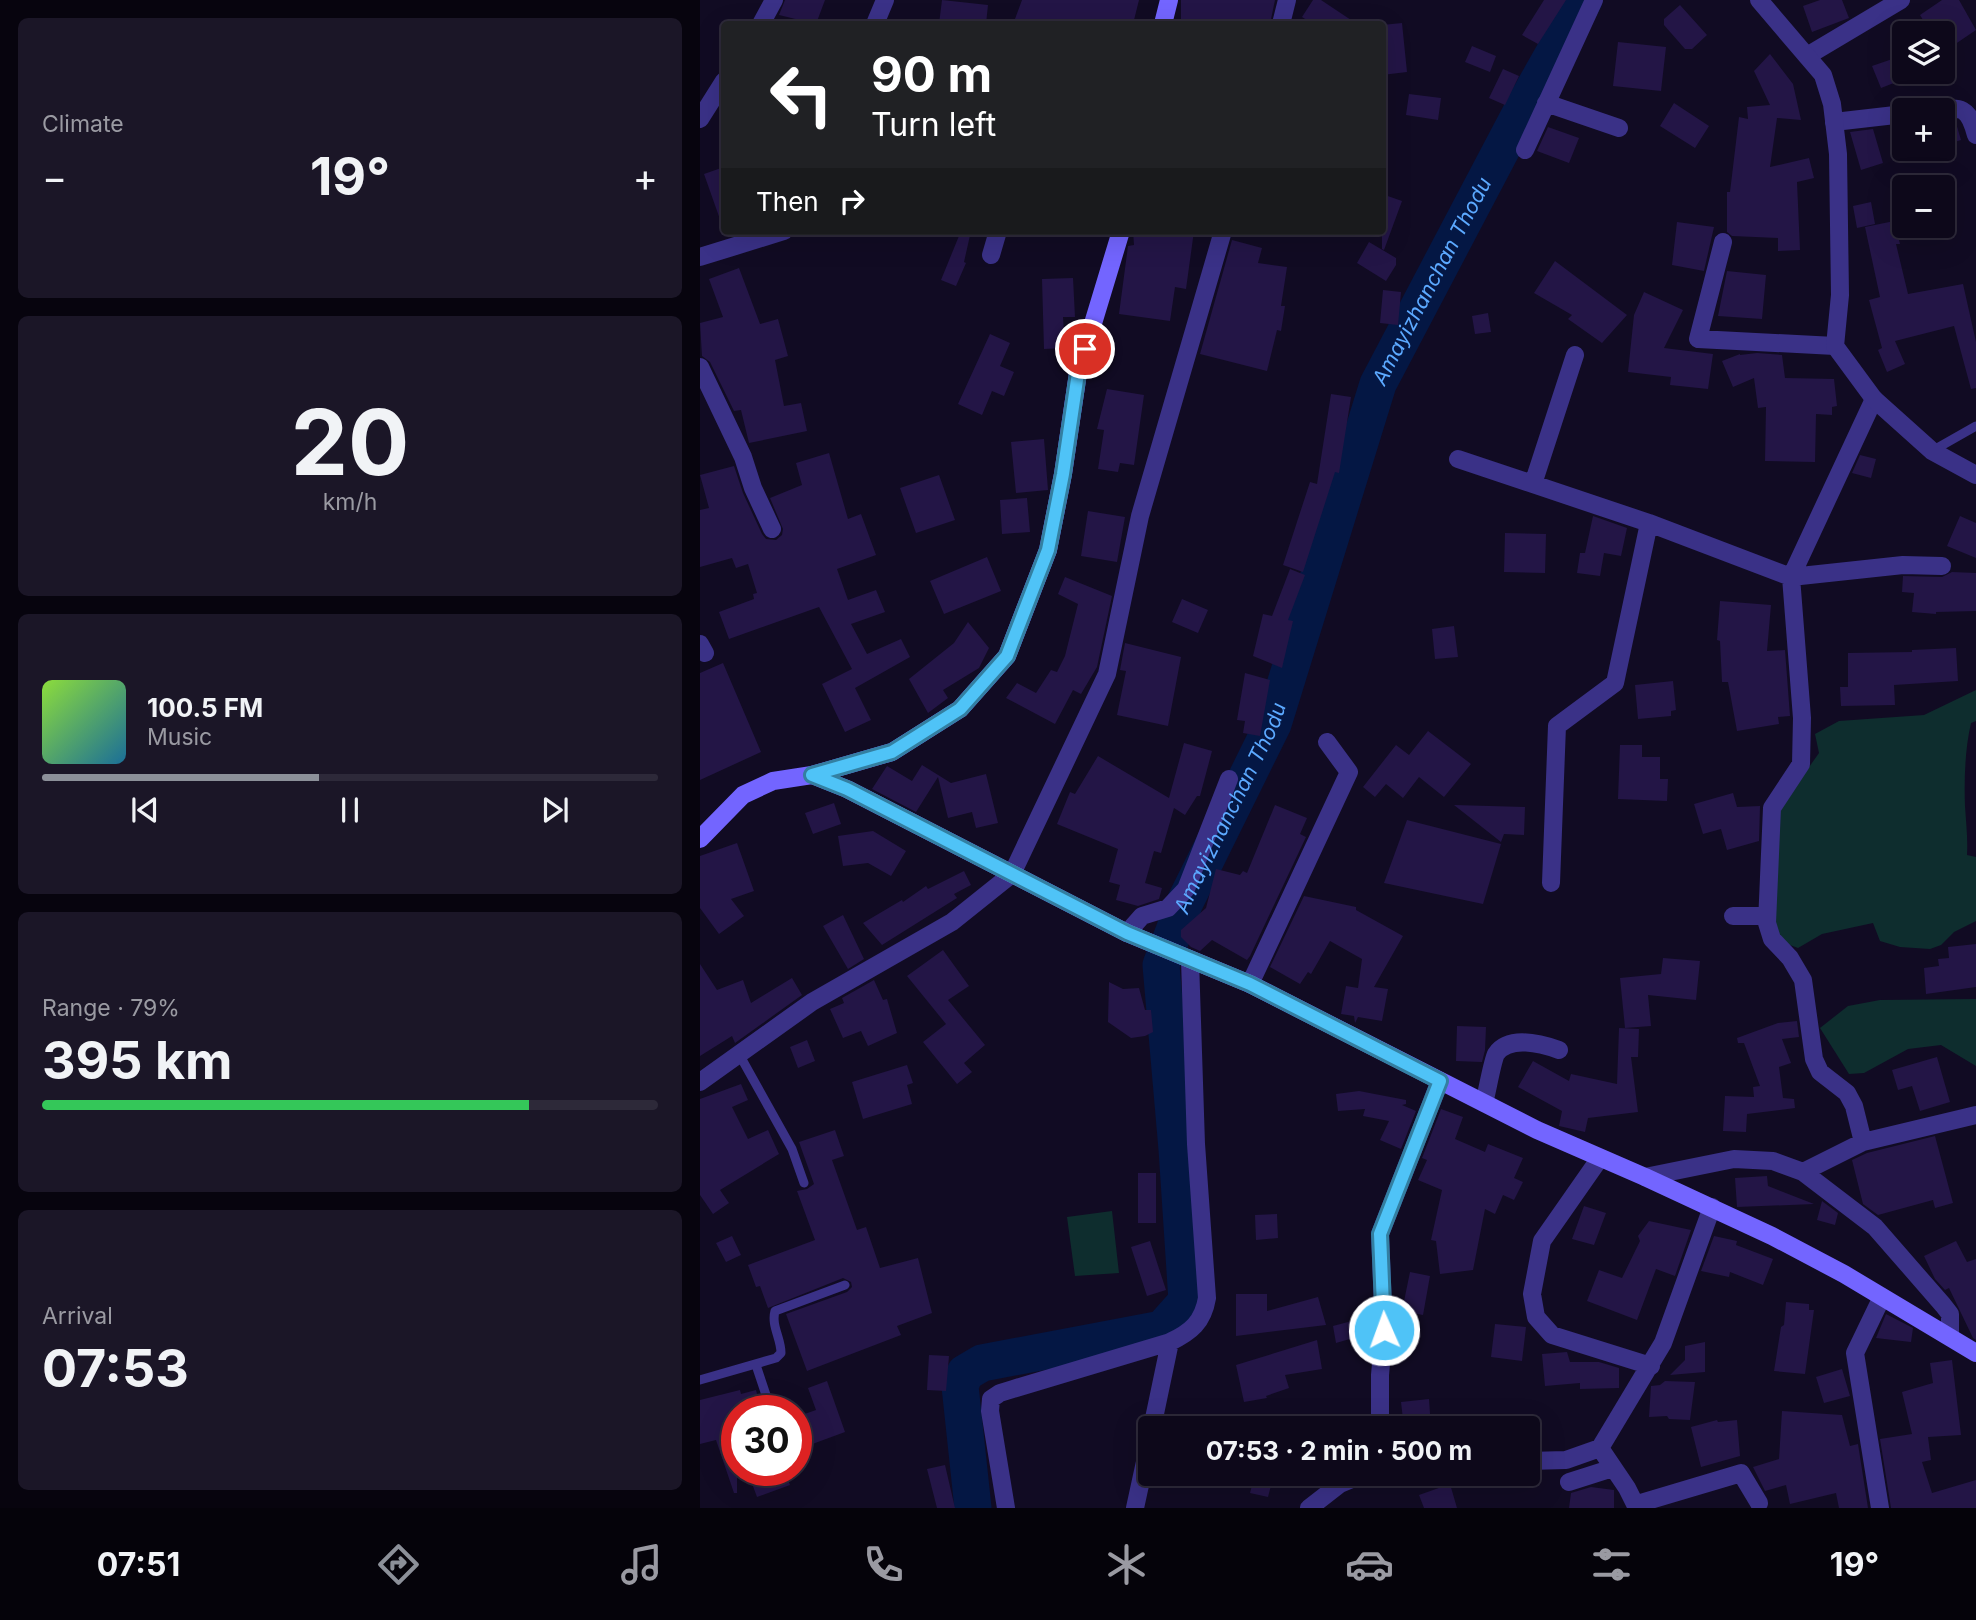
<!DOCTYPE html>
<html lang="en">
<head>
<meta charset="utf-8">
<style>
	:root { --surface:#0d081a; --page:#1b1627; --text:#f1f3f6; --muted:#9a9aa2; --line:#2d2939; --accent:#8c9099 }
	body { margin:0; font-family:Inter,sans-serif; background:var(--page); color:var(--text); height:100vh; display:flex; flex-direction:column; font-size:26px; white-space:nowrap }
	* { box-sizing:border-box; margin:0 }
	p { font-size:23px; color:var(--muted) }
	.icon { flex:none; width:38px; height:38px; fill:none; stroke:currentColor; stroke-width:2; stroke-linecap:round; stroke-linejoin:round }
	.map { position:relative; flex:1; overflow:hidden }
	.details { display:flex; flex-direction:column; gap:18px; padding:18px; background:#07040e; width:700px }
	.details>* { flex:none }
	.banner { position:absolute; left:21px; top:21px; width:665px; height:214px; border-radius:7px; box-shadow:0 7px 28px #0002,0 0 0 2px var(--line); background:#202124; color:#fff; overflow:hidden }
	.controls { position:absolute; left:1192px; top:21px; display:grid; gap:14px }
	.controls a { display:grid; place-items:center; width:63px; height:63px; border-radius:7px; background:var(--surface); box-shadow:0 7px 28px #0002,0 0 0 2px var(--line); font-size:35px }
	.speed { position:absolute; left:21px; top:1395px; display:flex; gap:14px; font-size:35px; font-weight:700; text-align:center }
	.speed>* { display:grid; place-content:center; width:91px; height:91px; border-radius:50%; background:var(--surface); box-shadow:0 7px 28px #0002,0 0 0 2px var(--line); line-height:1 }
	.speed .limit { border:10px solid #d22; background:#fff; color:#111 }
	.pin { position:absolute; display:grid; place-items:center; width:60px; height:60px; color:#fff; margin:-30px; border:4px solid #fff; border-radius:50%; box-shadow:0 2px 7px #0007 }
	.me { position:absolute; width:77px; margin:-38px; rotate:358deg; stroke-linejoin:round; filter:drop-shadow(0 0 5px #0008) }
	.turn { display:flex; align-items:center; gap:24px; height:147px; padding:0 35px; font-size:32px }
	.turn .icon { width:91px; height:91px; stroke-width:2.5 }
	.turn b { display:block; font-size:49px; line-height:60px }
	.then { display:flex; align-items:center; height:66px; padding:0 35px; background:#0003; gap:14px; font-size:26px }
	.big { font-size:52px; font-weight:700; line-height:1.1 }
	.details .card { flex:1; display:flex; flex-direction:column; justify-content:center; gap:10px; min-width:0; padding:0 24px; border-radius:10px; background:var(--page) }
	.details .dial { align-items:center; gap:0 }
	.dial b { font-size:91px; line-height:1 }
	.song { display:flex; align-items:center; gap:21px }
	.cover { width:84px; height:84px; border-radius:10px; background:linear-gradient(135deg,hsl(90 70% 55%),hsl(200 70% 35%)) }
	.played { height:7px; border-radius:4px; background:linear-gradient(90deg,var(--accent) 45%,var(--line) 45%) }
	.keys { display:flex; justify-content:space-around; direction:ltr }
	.heat { display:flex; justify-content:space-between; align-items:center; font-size:38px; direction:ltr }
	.charge { height:10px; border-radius:5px; background:linear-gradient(90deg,#34c759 79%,var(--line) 0) }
	.trip { position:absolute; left:438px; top:1416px; width:402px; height:70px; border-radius:7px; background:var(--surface); box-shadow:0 7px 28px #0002,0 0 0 2px var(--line); font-weight:700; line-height:70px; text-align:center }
	.tabs { display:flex; height:112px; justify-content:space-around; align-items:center; background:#05030a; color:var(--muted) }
	.tabs .icon { width:49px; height:49px }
	.tabs .on { color:var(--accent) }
	.tabs b { font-size:32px; color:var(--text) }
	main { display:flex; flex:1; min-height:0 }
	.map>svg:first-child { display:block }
</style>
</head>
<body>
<main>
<section class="details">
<div class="card"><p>Climate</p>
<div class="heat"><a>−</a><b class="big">19°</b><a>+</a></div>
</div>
<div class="card dial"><b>20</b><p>km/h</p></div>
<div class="card">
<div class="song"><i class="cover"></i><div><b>100.5 FM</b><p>Music</p></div></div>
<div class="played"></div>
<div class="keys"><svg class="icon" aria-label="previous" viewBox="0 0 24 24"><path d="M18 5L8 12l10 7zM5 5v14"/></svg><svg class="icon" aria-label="pause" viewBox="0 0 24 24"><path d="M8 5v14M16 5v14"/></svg><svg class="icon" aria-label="next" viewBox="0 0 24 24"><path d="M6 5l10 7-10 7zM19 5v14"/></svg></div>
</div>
<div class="card"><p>Range · 79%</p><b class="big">395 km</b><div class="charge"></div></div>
<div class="card"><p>Arrival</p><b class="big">07:53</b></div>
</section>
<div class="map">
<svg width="1276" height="1508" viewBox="0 0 1276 1508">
	<rect width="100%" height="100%" fill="#110b23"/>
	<path fill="#0e2d2e" d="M1276,690V721L1271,723C1265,749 1264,779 1265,806C1266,823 1268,838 1267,855L1276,857V921L1254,932L1241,945L1230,949L1200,947L1180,941L1173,923L1122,934L1098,948L1074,939L1068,825L1119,753L1115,734L1139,721L1224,715Z
		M1276,999V1066L1241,1045L1208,1049L1164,1073L1149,1074L1120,1028L1148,1006L1180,1000Z
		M412,1211L419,1273L375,1276L367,1217Z"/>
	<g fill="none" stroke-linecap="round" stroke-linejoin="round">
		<path stroke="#041744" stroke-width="37" id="s1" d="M273,1508L260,1386L265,1373L282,1363L462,1329L487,1301L477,1149L461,965L485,902L573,724L678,384L829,97L884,0"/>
	</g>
	<path fill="#231546" d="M85,0H125L116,24L79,15Z
		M242,0L288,5L286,24H239Z
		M322,0H439L433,24H331L315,19Z
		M481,0H575L570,24H481Z
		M613,0H621L657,24H613L602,17Z
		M844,0H866L838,44L822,35Z
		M1120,0H1142L1149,18L1112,32L1103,6Z
		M1242,0H1259L1276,30L1242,53V33H1231L1220,15Z
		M980,5L1007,35L992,49H985L964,25V19Z
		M702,23L707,72L682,75V25Z
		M918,42L966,47L961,91L913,86Z
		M772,46L796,56L790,72L765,62Z
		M1070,54L1093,84L1101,120L1077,118L1070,167L1109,158L1114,178L1097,182L1100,250L1078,251V238L1032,236L1027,232V192H1030L1039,117L1048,119L1047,107L1070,105L1054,71Z
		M1204,55V79L1181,88L1172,66Z
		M803,69L819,76L805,105L789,98Z
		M709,94L741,98L738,120L706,115Z
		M974,103L1009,126L995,148L960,126Z
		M1256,123L1261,140L1242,146V127Z
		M848,127L879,138L869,163L837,151Z
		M1173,129L1183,163L1161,170L1150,132Z
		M24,167V225H22L4,174Z
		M682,194L702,201L684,250L682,249Z
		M1171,202L1175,224L1157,228L1153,206Z
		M1204,219V234L1198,236L1200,244H1196L1208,294L1263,284L1276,342V388L1271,389L1254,326L1195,341L1205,364L1187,372L1178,350L1182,348L1169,300L1180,297L1165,227Z
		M977,222L1014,227L1004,271L972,265Z
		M261,231H271L264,262L266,263L256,286L241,280Z
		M433,231H494L486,289L475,287L470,321L419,314L428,246L434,245Z
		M532,240L562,248L558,263L587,267L581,306H585L581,331L577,330L567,371L500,354Z
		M669,242L696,258V265L686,281L657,263Z
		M855,261L927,315L902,343L868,319L872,315L834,293Z
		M39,268L60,324L78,319L88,356L75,360L84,406L101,403L107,431L49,443L41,410L34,411L10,362L2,356L0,323L23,317L9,279Z
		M1027,271L1066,275L1062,319L1018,316Z
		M373,278L375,317H363L365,348L344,349L342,279Z
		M683,290L701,292L698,325L680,323Z
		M944,292L983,310L964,348L1013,354L1008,389L970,385L971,377L928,372L934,315Z
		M788,313L791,332L775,334L772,316Z
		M290,334L310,343L300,366L314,372L304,396L292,391L282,415L258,404Z
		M1057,353L1082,355L1085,378L1134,379L1137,406L1132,407V415L1116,414L1115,462L1065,461L1066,407L1058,408L1054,378L1033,387L1022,361L1040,354V355Z
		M407,389L444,395L434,465L420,463L418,472L398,469L404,430L397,429Z
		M631,394L651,397L639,473L635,472L603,572L583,565L610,482L617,484Z
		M344,439L348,490L316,493L311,442Z
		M129,453L148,519L161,514L176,555L137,569L148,600L176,590L185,612L151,624L167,654L201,639L210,657L155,688L171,720L145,732L122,684L152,669L119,607L29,639L19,612L54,599L53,594L57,593L48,564L36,568L32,558L0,567V510L9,508L0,475L34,466L43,493L62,534L66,539L76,540L82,535L83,529L70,498L102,485L96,463Z
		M1160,455L1176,459L1171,478L1152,473Z
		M239,475L255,520L216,533L200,488Z
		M327,498L330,532L302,534L300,500Z
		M388,511L425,517L417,562L381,556Z
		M893,516L927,528L921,556L904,553L900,576L877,573L880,553H885Z
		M1260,516L1276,523V558L1247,546Z
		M805,533L846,534L845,573L804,572Z
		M287,557L301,591L244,614L230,581Z
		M590,569L605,575L588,620L593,621L582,668L553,656L563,614L572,616Z
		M1252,572L1276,573V611L1236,612V614L1212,612L1214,593L1202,592L1203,576L1242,577Z
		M365,577L412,596L397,667L381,694L373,690L355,724L306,698L317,683L336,693L351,670L357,672L365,656L378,604L358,594Z
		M482,599L508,610L498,633L472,622Z
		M1020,601L1071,605L1067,651L1085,650L1090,716L1078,717L1079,724L1037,731L1028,682H1022L1020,641L1017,640Z
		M268,622L289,648L279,668L243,690L248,698L228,713L209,679L254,643Z
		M754,626L758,657L735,659L732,629Z
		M425,643L481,657L468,726L417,715L426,671L420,670Z
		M1256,648L1258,681L1194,685L1195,705L1141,706L1140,687H1148V653L1212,652V650Z
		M23,663L61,752L0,780V673Z
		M545,673L570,680L560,736L543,733L545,721L537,720Z
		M973,681L976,710L971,711V716L938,719L935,685Z
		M728,731L771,764L744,797L719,777L703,798L686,784L675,797L663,787L696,745L709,755Z
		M484,743L512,751L500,796H497L485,815L474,808L461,853L454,851L445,883L462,888L459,899L438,906L416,900L420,885L409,882L418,849L357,824L370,792L375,794L398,756L469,798Z
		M920,745H942V757H960V779H968L967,801L918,799Z
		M222,765L251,783L286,774L298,823L276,828L272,812L248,818L238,777L216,812L172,789L187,766L212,781Z
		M1033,793L1037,807L1060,806L1059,841L1027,850L1021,829L1003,834L994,804Z
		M134,803L141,824L113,834L105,813Z
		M575,805L607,818L600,834L606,837L550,956L547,960L512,940L500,951L491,947L481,937V930L506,908L516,869L540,875L543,871L547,873Z
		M754,805L825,807L824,835L804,834L801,842Z
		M707,820L801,844L783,904L684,883Z
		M173,831L206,851L191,876L168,863L143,866L138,836Z
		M37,843L54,891L31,899L44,916L19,934L0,908V856Z
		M264,871L271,885L254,894L257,898L182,945L163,923L202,900L203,902L226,886L228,889Z
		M604,896L656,907V910L703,936L674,987L688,989L682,1021L658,1017L655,1023L654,1016L641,1014L646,986L658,988L662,959L630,941L611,974L608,972L600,984L570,967Z
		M143,915L164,959L148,969L123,926Z
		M1276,944V987L1226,994L1224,968L1239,966L1238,959L1249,958L1248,947Z
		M243,950L269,986L248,1000L285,1045L264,1063L272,1072L257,1084L223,1042L246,1024L207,976Z
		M963,958L1000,961L996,1000L948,995L951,1026L925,1028L920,978L961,974Z
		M0,964L17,990L43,980L51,1003L92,978L102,995L35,1043L32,1036L0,1056Z
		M174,980L183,1000L187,999L197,1033L168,1046L161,1031L143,1038L130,1009L144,1003L142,998Z
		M409,982L423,989L439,988L445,1010H451L453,1032L445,1036L431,1038L408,1022Z
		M1097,1021L1099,1037L1082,1039L1091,1063L1079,1067L1083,1098L1094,1099L1095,1108L1047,1114L1046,1132L1023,1131L1025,1096L1054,1097L1053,1087L1060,1086L1044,1043H1038L1037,1038L1078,1023Z
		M757,1026L786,1027L785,1050L782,1062L756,1061Z
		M919,1028L939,1029L938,1057H931L938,1112L888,1118L885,1132L859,1126L862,1111L818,1087L833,1061L869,1081L871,1074L917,1084Z
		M107,1040L115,1061L98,1068L90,1047Z
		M1237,1057L1250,1102L1220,1111L1212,1086L1198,1090L1192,1070Z
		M207,1065L213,1083L207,1085L212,1104L163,1119L152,1082Z
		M41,1084L48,1100L32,1107L48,1139L68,1130L79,1154L20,1190L29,1203L13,1214L0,1195V1099Z
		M659,1091L706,1100V1104L702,1105L716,1111L701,1149L680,1140L689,1121L663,1116L665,1109L638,1111L636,1094Z
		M741,1109L763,1117L755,1139L785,1152L788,1144L823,1158L814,1178L823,1182L814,1200L803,1195L795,1214L785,1209L773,1270L740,1274L736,1241L731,1240L742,1190L718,1180L727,1160L722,1158Z
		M135,1130L144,1156L132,1160L157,1230L166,1227L180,1268L218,1258L232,1313L197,1326L201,1335L107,1371L86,1314L147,1292L152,1287L151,1282L143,1278L68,1308L60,1286L56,1287L48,1265L115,1240L97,1191L107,1189L114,1184L99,1142Z
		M1235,1136L1253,1203L1235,1208L1233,1200L1178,1215L1163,1204L1152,1160L1167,1153Z
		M438,1173H456V1223H438Z
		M1067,1176L1068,1186L1114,1204L1037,1207L1035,1178Z
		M1122,1201L1138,1213L1135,1225L1117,1220Z
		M884,1206L906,1213L894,1245L872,1239Z
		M577,1214L578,1238L556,1240L555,1215Z
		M949,1221L991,1230L975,1276L956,1269L937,1320L887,1301L899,1270L922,1278L940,1241L938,1236Z
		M32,1236L41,1255L26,1262L16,1243Z
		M1014,1236L1037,1241L1036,1245L1073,1259L1063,1285L1030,1272L1029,1277L1001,1271Z
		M450,1241L466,1290L447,1296L431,1247Z
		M1256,1241L1267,1262L1276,1259V1340L1273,1338L1249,1288L1245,1290L1235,1279L1224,1256Z
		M710,1272L730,1276L723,1315L702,1311Z
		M536,1294H567V1311L618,1297L626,1325L536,1336Z
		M1086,1302L1109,1304V1310H1114L1105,1374L1074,1371L1081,1327L1084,1325Z
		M1186,1314L1213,1328L1211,1342L1176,1338Z
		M663,1318L667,1334L636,1343L633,1326Z
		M795,1324L826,1327L822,1361L791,1357Z
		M617,1340L622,1369L585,1375L589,1388L566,1396L567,1398L544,1402L536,1365Z
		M1005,1342V1372L970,1375L985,1360V1346Z
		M867,1352L870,1362H899L919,1368V1388L880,1389V1383L845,1386L842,1354Z
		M229,1355L249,1356L246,1391L227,1390Z
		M1252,1360L1261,1435L1228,1437L1231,1460L1222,1462L1232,1493L1276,1480V1508H1191L1180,1439L1212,1434L1202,1392L1233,1383L1230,1363Z
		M1142,1369L1150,1396L1124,1403L1116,1377Z
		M127,1381L145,1432L107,1446L96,1417L116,1410L108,1388Z
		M965,1381L995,1382L990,1420L969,1419L967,1416L949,1417L951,1386L960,1385Z
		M40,1390L41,1394L56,1390L61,1410H37V1493H34L16,1440L0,1444V1400Z
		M729,1399L731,1428H704L701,1402Z
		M1082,1411L1142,1415L1150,1446L1158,1444L1168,1508H1139L1136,1493L1090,1504L1086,1485L1065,1491L1053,1467L1079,1459Z
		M1017,1420L1018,1422L1037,1420L1040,1456L1001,1467L991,1427Z
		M245,1465L255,1508H237L227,1469Z
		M47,1470H84L90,1485L57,1497Z
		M555,1474L573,1478L568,1497L550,1493Z
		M750,1484L757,1508H724L719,1495Z
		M891,1487L914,1490V1508H869L871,1493Z"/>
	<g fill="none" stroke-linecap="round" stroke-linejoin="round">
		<path stroke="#3a3187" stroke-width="9" d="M1232,451L1276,426
			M39,1054L92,1149L104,1183
			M56,1365L71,1410
			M0,1380L76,1358L81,1353C81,1338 71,1326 75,1311L145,1285
			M91,1470L92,1472"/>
		<path stroke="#3a3187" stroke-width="18" d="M61,24L74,0
			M175,24L185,0
			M581,24L587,0
			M1107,56L1201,0
			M846,103L919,128
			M1234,110C1262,107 1268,106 1276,135
			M0,119L24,81
			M1134,122L1204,114
			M825,150L894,0
			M1023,242L998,339L1135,346
			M291,255L298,231
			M0,257L84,231
			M0,367L43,457L53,488L72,529
			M758,459L949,523
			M833,484L875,355
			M1091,577L1174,399
			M1091,577L1203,565L1242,566
			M0,644L5,653
			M851,883L857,726L915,683L949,523L1091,577L1102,718L1101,764L1072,808L1067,923L1072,939L1090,958L1103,980L1114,1059L1120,1072L1147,1093L1154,1106L1163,1142
			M1033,916H1067
			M427,933L442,916L468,908L486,889L529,779
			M550,984L649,772L627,742
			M0,1082L112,1002L252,922L312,874L407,674L440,516L523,231
			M784,1103C787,1093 792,1062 796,1054C809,1035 842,1044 859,1050
			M900,1158L842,1241L832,1294L836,1317L852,1335L951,1366
			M1103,1172L1175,1227L1243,1305L1250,1314V1337
			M945,1177L1034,1159L1073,1161L1103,1172L1163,1142L1276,1115
			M452,1428L470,1342
			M680,1428V1375L684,1330L680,1234L740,1081
			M828,1461L866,1460L900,1448
			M869,1482L913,1468
			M937,1504L1041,1473L1059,1503
			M306,1508L290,1411L291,1399L300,1393L313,1389L470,1342C491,1332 503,1322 507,1298L496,1144L490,960
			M435,1508L450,1439
			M609,1508L640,1484L664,1474
			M937,1508L927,1488L900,1448L963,1343L1012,1207
			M1180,1508L1155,1353L1182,1297"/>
		<path stroke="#3a3187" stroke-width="18" d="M1059,0L1123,75L1132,104L1138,154L1140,295L1135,346L1174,399L1232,451L1276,475"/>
		<path stroke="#7365ff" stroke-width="18" d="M463,24L469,0
			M112,775L147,789L427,933L550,984L837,1130L945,1177L1072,1236L1144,1274L1276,1353
			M0,839L43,795L73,781L112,775L192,752L260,709L307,656L348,550L363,474L378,373L421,231"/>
	</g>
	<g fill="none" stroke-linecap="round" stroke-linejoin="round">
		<g stroke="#337fa1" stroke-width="18">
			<path id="route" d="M385,349L378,373L363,474L348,550L307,656L260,709L192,752L112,775L147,789L427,933L550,984L740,1081L680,1234L684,1330"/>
		</g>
		<use href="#route" stroke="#4fc3f7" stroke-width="12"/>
	</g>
	<g text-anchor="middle" stroke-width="7" stroke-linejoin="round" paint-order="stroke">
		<g font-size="21" font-style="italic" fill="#5ca9ff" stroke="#110b23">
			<text dy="7" stroke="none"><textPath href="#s1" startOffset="1452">Amayizhanchan Thodu</textPath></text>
			<text dy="7" stroke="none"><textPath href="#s1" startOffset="886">Amayizhanchan Thodu</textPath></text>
		</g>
	</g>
</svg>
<div class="controls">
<a><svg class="icon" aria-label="layers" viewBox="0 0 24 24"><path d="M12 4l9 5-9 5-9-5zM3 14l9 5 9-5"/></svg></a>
<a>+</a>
<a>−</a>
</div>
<div class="speed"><div class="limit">30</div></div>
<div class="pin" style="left:385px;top:349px;background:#d93025"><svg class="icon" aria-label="arrive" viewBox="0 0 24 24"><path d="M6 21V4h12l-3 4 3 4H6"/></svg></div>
<svg class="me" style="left:684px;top:1330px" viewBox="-20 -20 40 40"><circle r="17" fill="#4fc3f7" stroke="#fff" stroke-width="3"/><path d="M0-11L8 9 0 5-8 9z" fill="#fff"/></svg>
<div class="trip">07:53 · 2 min · 500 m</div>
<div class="banner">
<div class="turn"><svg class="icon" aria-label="left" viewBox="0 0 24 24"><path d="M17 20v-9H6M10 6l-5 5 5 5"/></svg><div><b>90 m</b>Turn left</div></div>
<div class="then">Then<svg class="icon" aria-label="right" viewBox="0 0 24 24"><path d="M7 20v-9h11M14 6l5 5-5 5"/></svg></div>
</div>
</div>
</main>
<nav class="tabs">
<b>07:51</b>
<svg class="icon on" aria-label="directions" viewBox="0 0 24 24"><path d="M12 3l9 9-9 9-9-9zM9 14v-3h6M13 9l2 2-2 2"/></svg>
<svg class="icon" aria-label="music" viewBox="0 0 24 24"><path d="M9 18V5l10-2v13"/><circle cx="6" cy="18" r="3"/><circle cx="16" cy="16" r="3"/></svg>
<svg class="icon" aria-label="phone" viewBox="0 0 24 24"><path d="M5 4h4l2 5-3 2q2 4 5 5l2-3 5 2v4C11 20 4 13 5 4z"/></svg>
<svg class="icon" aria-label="climate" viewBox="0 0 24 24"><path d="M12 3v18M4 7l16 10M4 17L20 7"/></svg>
<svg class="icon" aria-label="car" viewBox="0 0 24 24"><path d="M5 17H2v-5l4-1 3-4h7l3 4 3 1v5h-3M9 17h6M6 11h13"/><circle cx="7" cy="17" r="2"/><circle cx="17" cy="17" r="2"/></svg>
<svg class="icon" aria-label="filters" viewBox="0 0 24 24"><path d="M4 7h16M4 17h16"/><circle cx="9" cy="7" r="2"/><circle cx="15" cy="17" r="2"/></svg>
<b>19°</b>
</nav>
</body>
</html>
